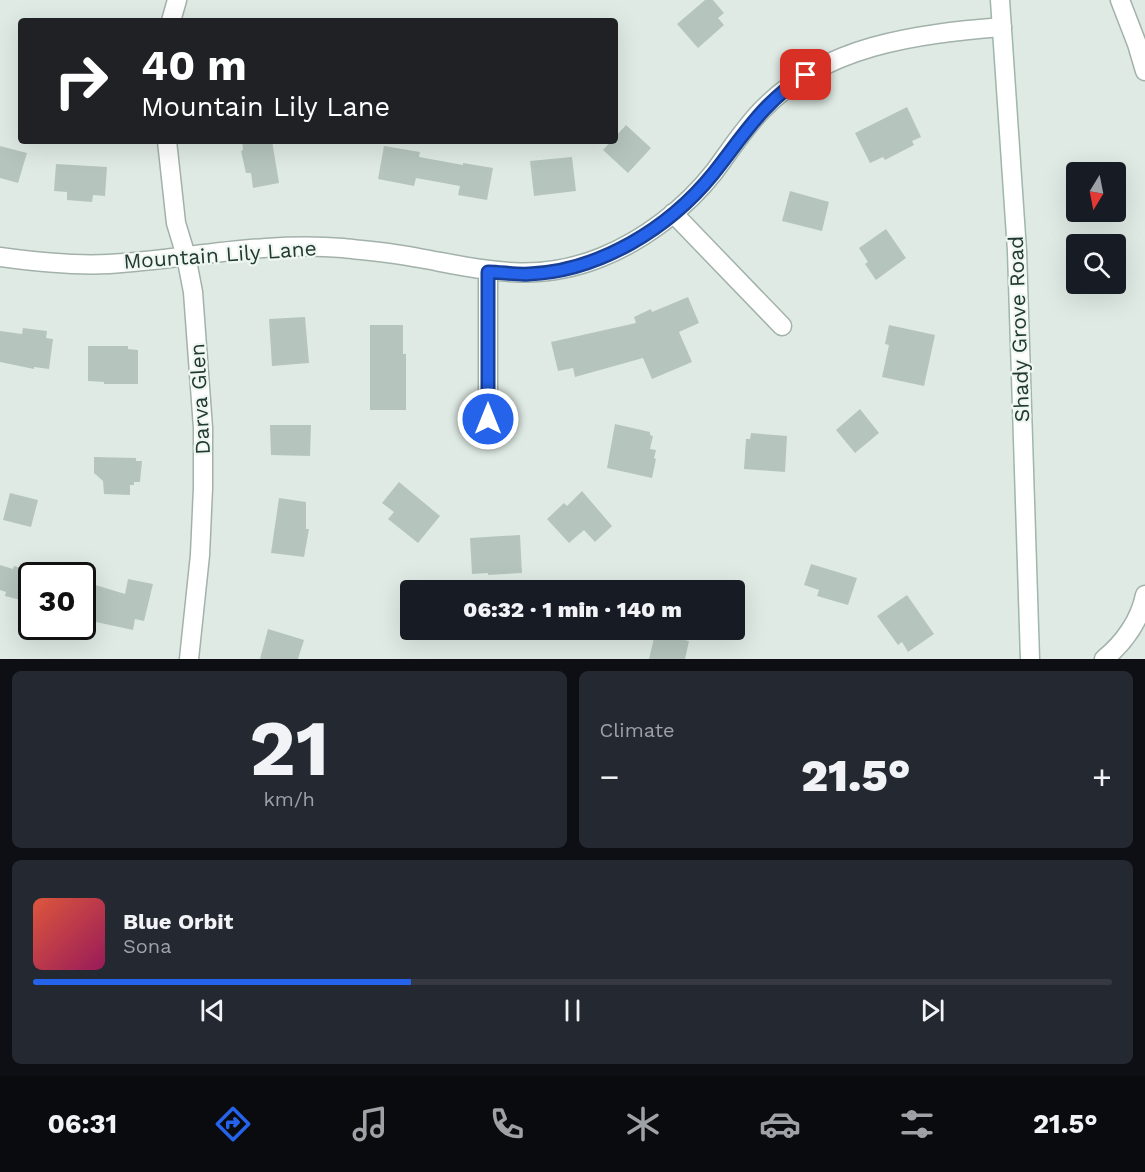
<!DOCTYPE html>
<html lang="en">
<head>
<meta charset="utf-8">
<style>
	:root { --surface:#171b24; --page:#242831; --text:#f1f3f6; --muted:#9ea1a6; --line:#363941; --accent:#2563eb }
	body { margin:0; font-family:"Work Sans",sans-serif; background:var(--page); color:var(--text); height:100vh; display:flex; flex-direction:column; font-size:22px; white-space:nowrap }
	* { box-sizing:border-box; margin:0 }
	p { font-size:20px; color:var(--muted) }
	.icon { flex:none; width:33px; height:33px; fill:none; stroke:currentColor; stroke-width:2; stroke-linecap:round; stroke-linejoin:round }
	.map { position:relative; height:659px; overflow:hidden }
	.drawer { display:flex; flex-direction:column; gap:12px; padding:12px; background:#0d0f14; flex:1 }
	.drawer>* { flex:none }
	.top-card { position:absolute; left:18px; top:18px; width:600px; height:126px; border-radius:6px; box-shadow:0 6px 24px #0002; background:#202124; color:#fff; overflow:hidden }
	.needle { width:39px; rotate:190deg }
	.fabs { position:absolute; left:1066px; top:162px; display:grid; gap:12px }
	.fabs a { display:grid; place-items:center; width:60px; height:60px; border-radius:6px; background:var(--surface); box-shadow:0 6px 24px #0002; font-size:30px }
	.speed { position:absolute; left:18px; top:562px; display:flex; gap:12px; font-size:30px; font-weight:700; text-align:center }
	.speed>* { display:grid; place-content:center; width:78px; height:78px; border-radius:50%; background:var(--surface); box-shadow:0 6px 24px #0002; line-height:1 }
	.speed .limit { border:3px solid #111; border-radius:9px; background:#fff; color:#111 }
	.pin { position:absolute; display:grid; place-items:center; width:51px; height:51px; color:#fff; margin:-26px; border-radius:12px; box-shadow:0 3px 9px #0006 }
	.me { position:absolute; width:66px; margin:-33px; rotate:0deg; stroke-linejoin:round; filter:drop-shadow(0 0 4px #0008) }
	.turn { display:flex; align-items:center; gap:21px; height:126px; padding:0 24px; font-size:27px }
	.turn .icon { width:78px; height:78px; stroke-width:2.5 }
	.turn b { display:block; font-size:42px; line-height:51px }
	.big { font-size:45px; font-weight:800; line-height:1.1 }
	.drawer .card { flex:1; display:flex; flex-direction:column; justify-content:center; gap:9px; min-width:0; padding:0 21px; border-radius:9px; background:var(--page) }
	.drawer .dial { align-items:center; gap:0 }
	.dial b { font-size:78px; line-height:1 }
	.song { display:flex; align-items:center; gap:18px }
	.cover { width:72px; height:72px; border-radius:9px; background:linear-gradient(135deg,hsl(10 70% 55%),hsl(330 70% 35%)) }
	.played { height:6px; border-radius:3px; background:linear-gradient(90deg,var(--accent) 35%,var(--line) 35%) }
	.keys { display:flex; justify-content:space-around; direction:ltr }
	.heat { display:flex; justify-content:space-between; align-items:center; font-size:33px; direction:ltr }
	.drawer .tiles { flex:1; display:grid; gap:12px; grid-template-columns:1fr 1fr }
	.card:last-child { grid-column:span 2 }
	.trip { position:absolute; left:400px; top:580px; width:345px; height:60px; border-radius:6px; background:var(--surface); box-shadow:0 6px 24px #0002; font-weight:800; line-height:60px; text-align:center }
	.tabs { display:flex; height:96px; justify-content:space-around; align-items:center; background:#090b0e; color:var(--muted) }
	.tabs .icon { width:42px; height:42px }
	.tabs .active { color:var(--accent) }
	.tabs b { font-size:27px; color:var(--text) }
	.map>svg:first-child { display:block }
</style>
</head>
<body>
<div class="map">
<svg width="1145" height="659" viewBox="0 0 1145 659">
	<rect width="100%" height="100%" fill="#dfeae4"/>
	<path fill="#b5c5bd" d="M705,0H713L724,13L718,18L724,25L698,48L677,24Z
		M907,107L921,137L912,141L914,145L885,160L883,157L870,163L855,133Z
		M626,125L651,148L628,173L603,150L611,141H615V137Z
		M242,141H272L279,183L253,188L251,173H246L241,151L243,150Z
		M0,146L27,153L18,183L0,178Z
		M384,146L420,152L419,157L463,165V163L493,168L487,200L458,195L460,186L416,178L414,186L378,179Z
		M572,157L576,191L534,196L530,161Z
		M56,164L107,167L105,196L93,195L92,202L67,200V192L54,191Z
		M790,191L829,202L822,231L782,221Z
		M886,229L906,258L876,280L865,264L868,262L859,248Z
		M688,297L699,323L679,332L692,362L652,379L643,358L575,377L573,368L558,371L551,342L636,323L634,317L651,309L652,312Z
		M305,317L309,363L272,366L269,319Z
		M370,325H403V354H406V410H370Z
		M889,325L935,335L924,386L882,377L889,345L885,344Z
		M23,328L47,331L46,338L53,339L49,369L34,367V369L0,362V331L22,334Z
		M88,346H128V349L138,350V384H104V382L88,381Z
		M860,409L879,433L855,453L836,430Z
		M615,424L650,432V435L653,436L650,449L656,450L654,458L656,459L652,478L607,468Z
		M270,425H311L310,456L271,455Z
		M751,433L787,436L785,472L744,469L746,439H750Z
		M94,457L136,458V461H142L140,482H134V485H130V495L104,494L103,481L94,473Z
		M399,482L440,516L418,543L388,519L394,512L382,503Z
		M582,491L612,526L595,542L584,530L569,543L547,519L564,503L567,506Z
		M10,493L38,500L31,527L3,520Z
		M279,498L306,502V529H309L304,557L271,553Z
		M520,535L522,573L488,575V573L472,574L470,538Z
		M811,564L857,578L848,605L817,596L819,590L804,585Z
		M0,565L13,569L14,566L32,571V603L5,596L6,592L0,590Z
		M128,579L153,584L144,621L135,619L133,630L82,619V607L89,583L125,594Z
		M907,595L934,634L908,652L902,642L898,645L877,616Z
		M268,629L304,640L298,659H260Z
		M655,634L689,641L685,659H649Z"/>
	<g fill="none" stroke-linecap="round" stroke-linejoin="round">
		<g stroke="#a2b2ab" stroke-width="21">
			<path id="street" d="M1120,0L1137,44L1145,71
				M171,21L177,0
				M167,141L176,223L186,256L193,292L203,428V488L200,555L189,659
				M673,213L782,326
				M0,257C36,262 72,266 109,264C187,259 265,241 343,248C369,251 395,253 419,258C486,270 536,284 602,257C644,240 686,208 714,172C729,152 743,130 761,111C824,45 916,34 1002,27
				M488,272V419
				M1104,659C1124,643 1140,620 1145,595"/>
		</g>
		<g stroke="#9fb6ab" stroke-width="21">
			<path id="secondary" d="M1000,0L1017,251L1030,659"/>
		</g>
		<use href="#street" stroke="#fff" stroke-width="18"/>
		<use href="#secondary" stroke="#fff" stroke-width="18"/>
	</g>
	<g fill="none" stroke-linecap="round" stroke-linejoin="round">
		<g stroke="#184099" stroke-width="15">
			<path id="route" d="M488,419V272C501,272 516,275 529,274C600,271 669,228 713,174C744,135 763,102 806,75"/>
		</g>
		<use href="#route" stroke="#2563eb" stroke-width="10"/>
	</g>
	<g text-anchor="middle" stroke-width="4.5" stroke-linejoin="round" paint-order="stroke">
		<g font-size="21" fill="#213a31" stroke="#f0f7f3">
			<text transform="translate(220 255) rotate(-4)" y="7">Mountain Lily Lane</text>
			<text transform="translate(1019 329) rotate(-92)" y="7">Shady Grove Road</text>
			<text transform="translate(200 399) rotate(-93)" y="7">Darva Glen</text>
		</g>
	</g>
</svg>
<div class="fabs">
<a><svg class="needle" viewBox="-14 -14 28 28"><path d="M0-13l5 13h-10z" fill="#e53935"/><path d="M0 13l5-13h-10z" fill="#9ea1a6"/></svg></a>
<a><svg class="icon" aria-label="search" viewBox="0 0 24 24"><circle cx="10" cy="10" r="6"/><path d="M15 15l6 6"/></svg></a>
</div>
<div class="speed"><div class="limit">30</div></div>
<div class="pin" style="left:806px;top:75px;background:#d93025"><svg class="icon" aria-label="arrive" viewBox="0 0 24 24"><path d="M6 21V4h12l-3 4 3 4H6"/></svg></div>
<svg class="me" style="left:488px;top:419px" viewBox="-20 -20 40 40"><circle r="17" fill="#2563eb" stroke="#fff" stroke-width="3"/><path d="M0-11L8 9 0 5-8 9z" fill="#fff"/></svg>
<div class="trip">06:32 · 1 min · 140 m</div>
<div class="top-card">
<div class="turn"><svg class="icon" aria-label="right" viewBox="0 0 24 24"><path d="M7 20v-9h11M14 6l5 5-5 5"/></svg><div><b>40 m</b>Mountain Lily Lane</div></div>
</div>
</div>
<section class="drawer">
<div class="tiles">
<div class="card dial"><b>21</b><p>km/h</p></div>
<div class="card"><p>Climate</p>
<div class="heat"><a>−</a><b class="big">21.5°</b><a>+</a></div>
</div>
<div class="card">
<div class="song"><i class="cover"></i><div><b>Blue Orbit</b><p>Sona</p></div></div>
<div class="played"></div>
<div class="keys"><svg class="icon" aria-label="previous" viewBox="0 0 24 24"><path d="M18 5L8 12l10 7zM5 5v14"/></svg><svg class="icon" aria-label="pause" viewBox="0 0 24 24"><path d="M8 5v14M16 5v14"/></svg><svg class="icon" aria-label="next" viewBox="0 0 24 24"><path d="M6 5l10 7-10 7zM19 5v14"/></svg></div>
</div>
</div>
</section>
<nav class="tabs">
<b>06:31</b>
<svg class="icon active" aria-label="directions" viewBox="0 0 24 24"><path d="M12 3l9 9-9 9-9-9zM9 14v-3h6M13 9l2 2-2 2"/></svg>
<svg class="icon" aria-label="music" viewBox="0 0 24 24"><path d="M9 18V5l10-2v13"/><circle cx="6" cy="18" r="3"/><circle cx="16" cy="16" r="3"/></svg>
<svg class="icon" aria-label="phone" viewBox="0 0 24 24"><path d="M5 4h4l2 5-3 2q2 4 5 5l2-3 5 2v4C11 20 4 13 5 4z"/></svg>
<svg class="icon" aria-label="climate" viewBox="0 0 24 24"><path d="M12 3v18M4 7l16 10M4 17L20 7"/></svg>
<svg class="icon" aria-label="car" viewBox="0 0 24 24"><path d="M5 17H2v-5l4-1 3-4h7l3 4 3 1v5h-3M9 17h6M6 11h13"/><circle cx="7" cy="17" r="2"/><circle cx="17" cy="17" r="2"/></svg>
<svg class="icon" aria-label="filters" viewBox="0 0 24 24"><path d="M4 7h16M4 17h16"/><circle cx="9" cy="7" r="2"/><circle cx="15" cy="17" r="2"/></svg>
<b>21.5°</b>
</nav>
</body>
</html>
